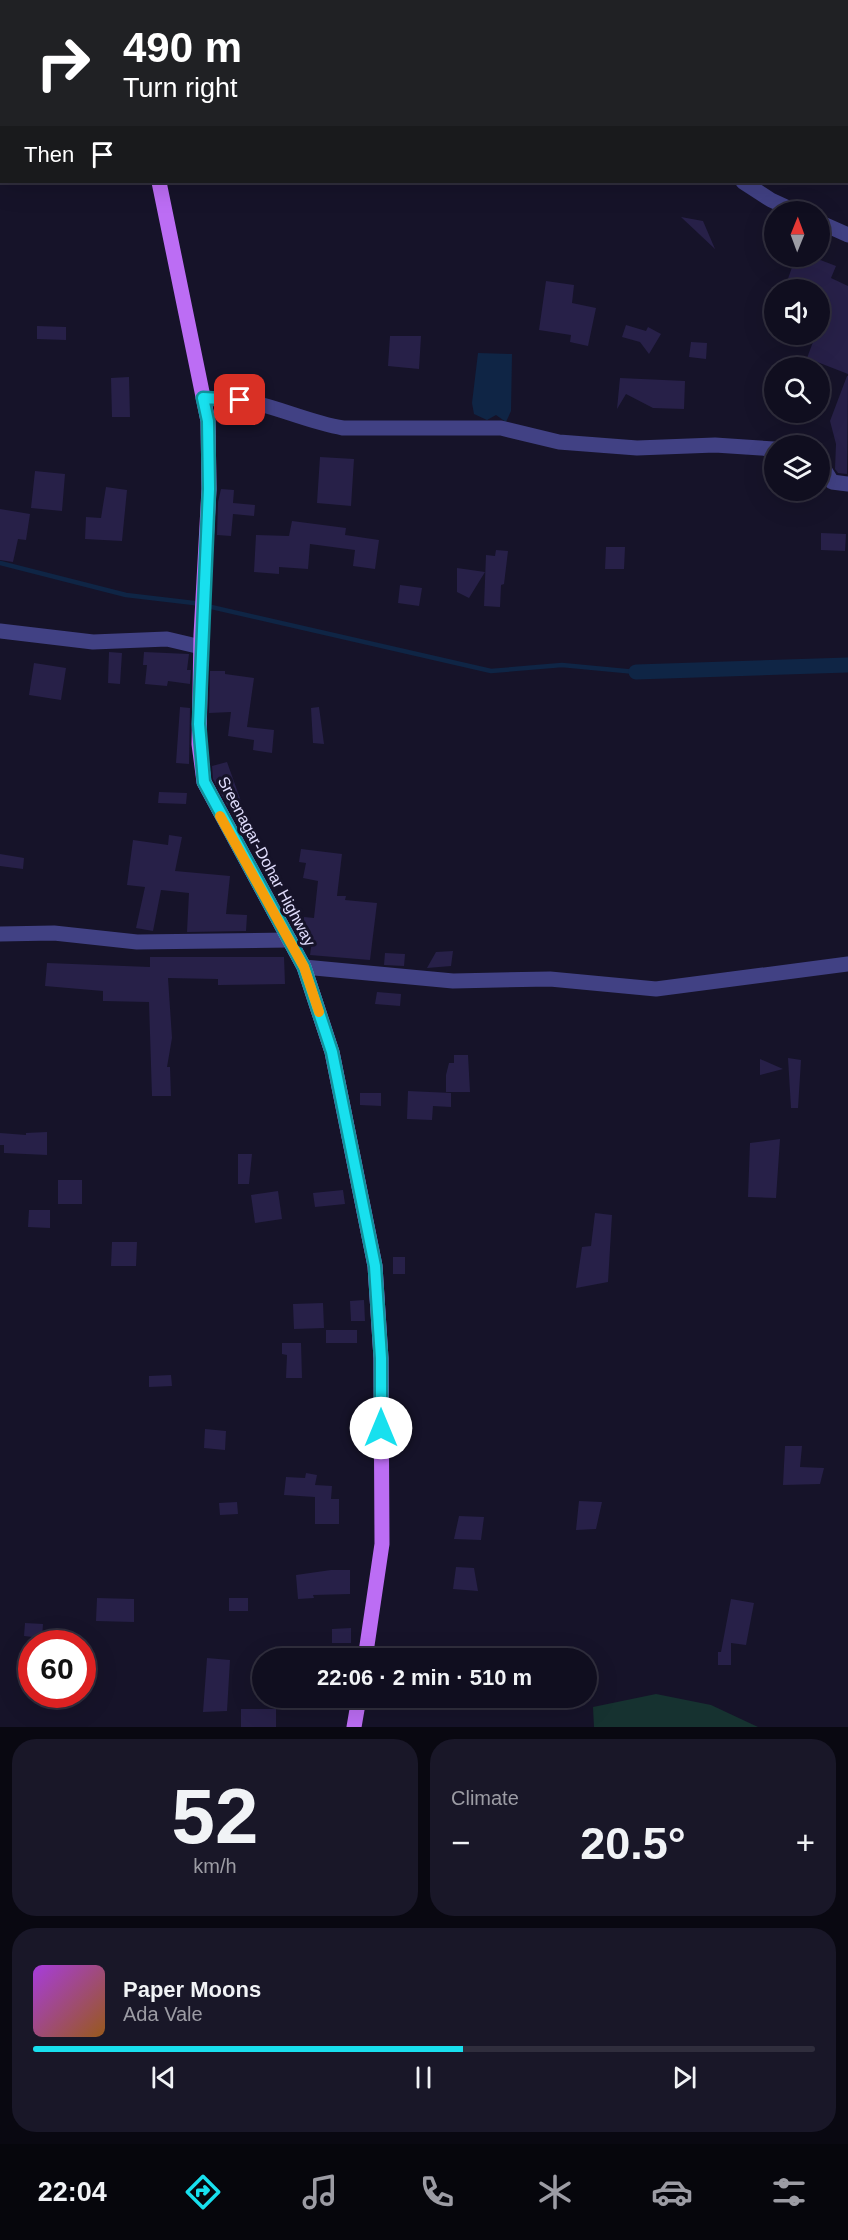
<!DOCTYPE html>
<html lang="en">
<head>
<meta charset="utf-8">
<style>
	:root { --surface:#100e1f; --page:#191728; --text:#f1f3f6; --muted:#9c9ca4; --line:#302e3d; --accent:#18e0ee }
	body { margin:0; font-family:Helvetica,sans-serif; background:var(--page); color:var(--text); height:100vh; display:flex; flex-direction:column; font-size:22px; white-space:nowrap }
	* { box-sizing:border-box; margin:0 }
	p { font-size:20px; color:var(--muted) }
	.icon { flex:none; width:33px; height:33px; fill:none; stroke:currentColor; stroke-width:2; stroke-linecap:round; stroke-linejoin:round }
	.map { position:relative; height:1727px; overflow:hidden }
	.panel { display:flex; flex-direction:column; gap:12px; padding:12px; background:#090811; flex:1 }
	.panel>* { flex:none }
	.guide { position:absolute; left:0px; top:0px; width:849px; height:183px; box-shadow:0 6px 24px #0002,0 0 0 2px var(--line); background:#202124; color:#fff; overflow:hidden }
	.needle { width:39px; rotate:1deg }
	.fabs { position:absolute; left:764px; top:201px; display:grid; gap:12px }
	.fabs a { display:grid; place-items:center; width:66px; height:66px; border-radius:50%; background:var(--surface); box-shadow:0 6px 24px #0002,0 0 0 2px var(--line); font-size:30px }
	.speed { position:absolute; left:18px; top:1630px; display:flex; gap:12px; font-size:30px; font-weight:700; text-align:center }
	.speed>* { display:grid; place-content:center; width:78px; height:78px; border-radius:50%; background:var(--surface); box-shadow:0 6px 24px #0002,0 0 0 2px var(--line); line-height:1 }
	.speed .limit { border:9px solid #d22; background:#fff; color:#111 }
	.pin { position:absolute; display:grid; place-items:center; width:51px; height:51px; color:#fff; margin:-26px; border-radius:12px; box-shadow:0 3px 9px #0006 }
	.me { position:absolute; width:66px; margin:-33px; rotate:0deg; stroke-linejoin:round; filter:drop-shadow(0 0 4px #0008) }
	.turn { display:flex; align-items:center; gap:21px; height:126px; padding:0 24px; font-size:27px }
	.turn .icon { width:78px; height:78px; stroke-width:2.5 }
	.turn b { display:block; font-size:42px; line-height:51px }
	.then { display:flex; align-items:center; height:57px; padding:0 24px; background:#0003; gap:12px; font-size:22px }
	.big { font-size:45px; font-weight:700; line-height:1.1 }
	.panel .widget { flex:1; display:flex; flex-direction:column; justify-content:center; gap:9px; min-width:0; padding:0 21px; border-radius:24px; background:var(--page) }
	.panel .dial { align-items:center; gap:0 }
	.dial b { font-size:78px; line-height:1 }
	.song { display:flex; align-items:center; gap:18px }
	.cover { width:72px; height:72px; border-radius:9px; background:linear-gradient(135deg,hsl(280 70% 55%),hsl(30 70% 35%)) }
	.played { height:6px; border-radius:3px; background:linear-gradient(90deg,var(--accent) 55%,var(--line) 55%) }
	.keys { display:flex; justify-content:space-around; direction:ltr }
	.heat { display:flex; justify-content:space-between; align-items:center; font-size:33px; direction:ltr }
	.panel .tiles { flex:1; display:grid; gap:12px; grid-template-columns:1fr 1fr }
	.widget:last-child { grid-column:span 2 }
	.trip { position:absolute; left:252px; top:1648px; width:345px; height:60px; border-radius:30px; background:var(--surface); box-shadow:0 6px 24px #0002,0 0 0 2px var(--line); font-weight:700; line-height:60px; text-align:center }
	.dock { display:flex; height:96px; justify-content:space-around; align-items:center; background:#06060c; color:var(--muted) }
	.dock .icon { width:42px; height:42px }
	.dock .on { color:var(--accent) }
	.dock b { font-size:27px; color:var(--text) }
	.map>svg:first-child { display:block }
</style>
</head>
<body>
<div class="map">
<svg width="848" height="1727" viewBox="0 0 848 1727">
	<rect width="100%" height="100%" fill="#161329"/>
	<path fill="#163230" d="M656,1694L711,1705L758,1727H594L593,1707Z"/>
	<path fill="#0f2545" d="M478,353L512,354L511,411L506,422L496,415L487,420L474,414L472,403Z"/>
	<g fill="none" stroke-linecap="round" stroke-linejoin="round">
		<path stroke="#0f2545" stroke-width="4.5" d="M0,563L126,595L194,603L491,671L562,665L636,672"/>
		<path stroke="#0f2545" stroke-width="15" d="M636,672L848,665"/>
	</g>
	<path fill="#272048" d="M681,217L703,221L715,249Z
		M796,256H810L836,266L831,278L848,286V374L807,358L816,334H819V290H784Z
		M546,281L574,285L572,303L596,308L588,346L570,342L571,335L539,330Z
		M626,325L646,331L648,327L661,334L649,354L640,342L622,337Z
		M37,326L66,327V340L37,339Z
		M390,336H421L419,369L388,366Z
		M691,342L707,343L706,359L689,357Z
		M847,376H848L847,474L838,473L835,469L836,444L830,421Z
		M129,377L130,417H112L111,378Z
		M620,378L685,381L684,409L653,408L626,394L617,409Z
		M320,457L354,459L351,506L317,503Z
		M35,471L65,474L62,511L31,508Z
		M106,487L127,490L122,541L85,539L86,517L101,518Z
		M221,489L234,490L233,503L255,505L254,516L233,514L231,536L217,535L218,502Z
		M0,509L30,514L26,540L18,539L13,562L0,560Z
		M292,521L346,528L345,535L379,540L375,569L353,566L355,550L310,544L308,569L279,567V574L254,572L256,535L289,536Z
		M821,533L846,534L845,551L821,550Z
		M606,547H625L624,569H605Z
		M496,550L508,551L504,584L501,585L500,607L484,606L486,555L495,556Z
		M457,568L485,572L469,598L457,592Z
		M400,585L422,588L419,606L398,603Z
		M109,652L122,653L120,684L108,683Z
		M144,652L189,654L187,670H191L190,684L168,681L167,686L145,684L147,665H143Z
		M34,663L66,668L61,700L29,695Z
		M210,671H225V674L254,678L247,727L274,730L272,753L253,750L254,740L228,736L231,712L209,713Z
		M180,707L190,708L189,764L176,763Z
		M319,707L324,744L313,743L311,708Z
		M227,762L252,832L244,836L213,779L212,766Z
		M159,792L187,793L186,804L158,803Z
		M169,835L182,837L175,871L230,876L226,914L247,915L246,931L187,932L189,893L161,890L153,931L136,928L145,887L127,885L133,840L168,845Z
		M301,849L342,854L337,896H346L345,900L377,903L370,960L310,955L312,941L301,939L304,917L314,918L318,881L303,878L306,863L299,862Z
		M0,854L24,858L23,869L0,866Z
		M453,951L451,966L427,968L436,952Z
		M385,953L405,954L404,966L384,965Z
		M150,957H284L285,984L218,985V979L168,978L172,1038L167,1067H170L171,1096H152L149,1002L103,1001V991L45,986L47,963L150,967Z
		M377,992L401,994L400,1006L375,1004Z
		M454,1055H468L470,1092H446V1075L449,1063H454Z
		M788,1058L801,1060L798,1108H791Z
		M760,1059L783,1069L760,1075Z
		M408,1091L451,1093V1107L433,1106L432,1120L407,1119Z
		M360,1093H381V1106L360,1105Z
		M47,1132V1155L4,1153V1145H0V1133L26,1135V1133Z
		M780,1139L776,1198L748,1197L750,1143Z
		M238,1154H252L249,1184H238Z
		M58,1180H82V1204H58Z
		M343,1190L345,1204L315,1207L313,1193Z
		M278,1191L282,1219L255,1223L251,1195Z
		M29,1210H50V1228L28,1227Z
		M595,1213L612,1215L608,1282L576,1288L582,1247L591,1246Z
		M112,1242H137L136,1266H111Z
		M393,1257H405V1274H393Z
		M364,1300L365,1321H351L350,1301Z
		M323,1303L324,1328L294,1329L293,1304Z
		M326,1330H357V1343H326Z
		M282,1343H301L302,1378H286L287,1355L282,1354Z
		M171,1375L172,1386L149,1387V1376Z
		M205,1429L226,1431L225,1450L204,1448Z
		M785,1446H802L800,1467L824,1468L820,1484L783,1485Z
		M306,1473L317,1475L315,1485L332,1486L331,1499H339V1524H315V1497L284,1495L286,1477L305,1478Z
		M579,1501L602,1502L596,1529L576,1530Z
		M237,1502L238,1514L220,1515L219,1503Z
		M459,1516L484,1517L481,1540L454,1539Z
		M456,1567L474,1568L478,1591L453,1589Z
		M331,1570H350V1594L313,1595L314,1598L298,1599L296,1575Z
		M97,1598L134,1599V1622L96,1621Z
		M229,1598H248V1611H229Z
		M731,1599L754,1603L746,1645L731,1643V1665H718V1652H721Z
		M25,1623L43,1624L42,1638L24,1636Z
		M351,1628V1643H332V1629Z
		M207,1658L230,1660L227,1711L203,1712Z
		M241,1709H276V1727H241Z"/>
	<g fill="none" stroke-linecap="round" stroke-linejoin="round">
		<path stroke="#414184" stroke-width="15" d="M488,0L490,2
			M0,82H2
			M743,182L771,200L797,212
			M819,222L848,235
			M203,398C216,399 229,398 242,400C276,406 308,422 343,428H501L559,442L637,448L715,445L774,449
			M819,461L832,482L848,484
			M0,631L93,642L167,639L201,647
			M0,934L54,933L137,942L290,940
			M304,967L453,981L550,979L656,989L848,964"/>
		<path stroke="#bc6df4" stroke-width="15" d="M117,0V2
			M159,182L208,421L209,489L201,635L199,744L204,782L304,967L332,1052L375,1266L381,1358L382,1544L365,1659
			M354,1727L359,1698"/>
	</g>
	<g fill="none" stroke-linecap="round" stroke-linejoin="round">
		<g stroke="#10929b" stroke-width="15">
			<path id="route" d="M240,400L203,398L208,421L209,489L199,724L204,782L304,967L332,1052L375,1266L381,1358V1428"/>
		</g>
		<use href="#route" stroke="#18e0ee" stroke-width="10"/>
		<path stroke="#f59e0b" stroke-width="10" d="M220,816L304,967L319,1012"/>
	</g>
	<g text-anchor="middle" stroke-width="6" stroke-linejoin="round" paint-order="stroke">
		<g font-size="16" fill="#e0ddfc" stroke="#161329">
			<text transform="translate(267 861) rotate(62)" y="6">Sreenagar-Dohar Highway</text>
		</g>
	</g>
</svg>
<div class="fabs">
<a><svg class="needle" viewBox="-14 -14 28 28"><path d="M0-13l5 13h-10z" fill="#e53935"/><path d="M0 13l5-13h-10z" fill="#9c9ca4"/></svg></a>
<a><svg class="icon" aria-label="sound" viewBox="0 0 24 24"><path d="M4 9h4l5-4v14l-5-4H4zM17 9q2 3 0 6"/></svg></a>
<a><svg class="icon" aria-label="search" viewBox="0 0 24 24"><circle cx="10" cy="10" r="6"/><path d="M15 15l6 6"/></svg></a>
<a><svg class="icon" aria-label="layers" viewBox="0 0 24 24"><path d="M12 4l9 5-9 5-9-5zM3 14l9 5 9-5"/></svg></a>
</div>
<div class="speed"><div class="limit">60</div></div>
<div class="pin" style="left:240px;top:400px;background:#d93025"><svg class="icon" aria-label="arrive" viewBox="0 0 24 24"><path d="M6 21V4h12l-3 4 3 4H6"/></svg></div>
<svg class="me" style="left:381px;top:1428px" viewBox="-20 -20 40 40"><circle r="19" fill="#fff"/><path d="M0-13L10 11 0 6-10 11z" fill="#18e0ee"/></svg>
<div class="trip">22:06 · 2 min · 510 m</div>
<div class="guide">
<div class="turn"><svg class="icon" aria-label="right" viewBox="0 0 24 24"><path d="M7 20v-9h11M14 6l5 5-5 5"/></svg><div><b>490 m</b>Turn right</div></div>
<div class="then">Then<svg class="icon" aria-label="arrive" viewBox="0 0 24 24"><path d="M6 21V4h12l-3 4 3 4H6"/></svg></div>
</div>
</div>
<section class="panel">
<div class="tiles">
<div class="widget dial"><b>52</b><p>km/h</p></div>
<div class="widget"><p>Climate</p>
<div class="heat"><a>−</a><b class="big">20.5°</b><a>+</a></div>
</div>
<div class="widget">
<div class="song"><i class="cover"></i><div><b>Paper Moons</b><p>Ada Vale</p></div></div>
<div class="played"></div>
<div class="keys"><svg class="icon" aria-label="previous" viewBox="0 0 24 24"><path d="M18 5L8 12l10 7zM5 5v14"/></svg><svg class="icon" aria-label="pause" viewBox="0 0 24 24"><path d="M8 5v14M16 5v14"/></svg><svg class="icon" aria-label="next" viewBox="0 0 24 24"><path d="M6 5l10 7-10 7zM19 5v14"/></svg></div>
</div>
</div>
</section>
<nav class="dock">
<b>22:04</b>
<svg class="icon on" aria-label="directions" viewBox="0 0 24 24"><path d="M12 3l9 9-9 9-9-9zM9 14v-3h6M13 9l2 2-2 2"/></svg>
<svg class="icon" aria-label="music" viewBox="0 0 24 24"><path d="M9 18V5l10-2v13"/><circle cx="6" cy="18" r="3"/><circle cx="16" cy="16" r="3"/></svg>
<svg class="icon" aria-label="phone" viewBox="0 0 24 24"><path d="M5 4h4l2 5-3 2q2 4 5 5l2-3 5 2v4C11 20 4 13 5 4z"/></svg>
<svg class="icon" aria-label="climate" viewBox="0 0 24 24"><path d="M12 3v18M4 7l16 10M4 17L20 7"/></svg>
<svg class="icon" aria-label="car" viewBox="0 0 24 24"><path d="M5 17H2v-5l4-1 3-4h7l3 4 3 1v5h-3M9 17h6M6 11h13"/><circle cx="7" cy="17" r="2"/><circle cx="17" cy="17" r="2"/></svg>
<svg class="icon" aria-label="filters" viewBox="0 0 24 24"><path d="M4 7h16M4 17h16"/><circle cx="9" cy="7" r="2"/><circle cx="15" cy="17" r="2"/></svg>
</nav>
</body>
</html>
